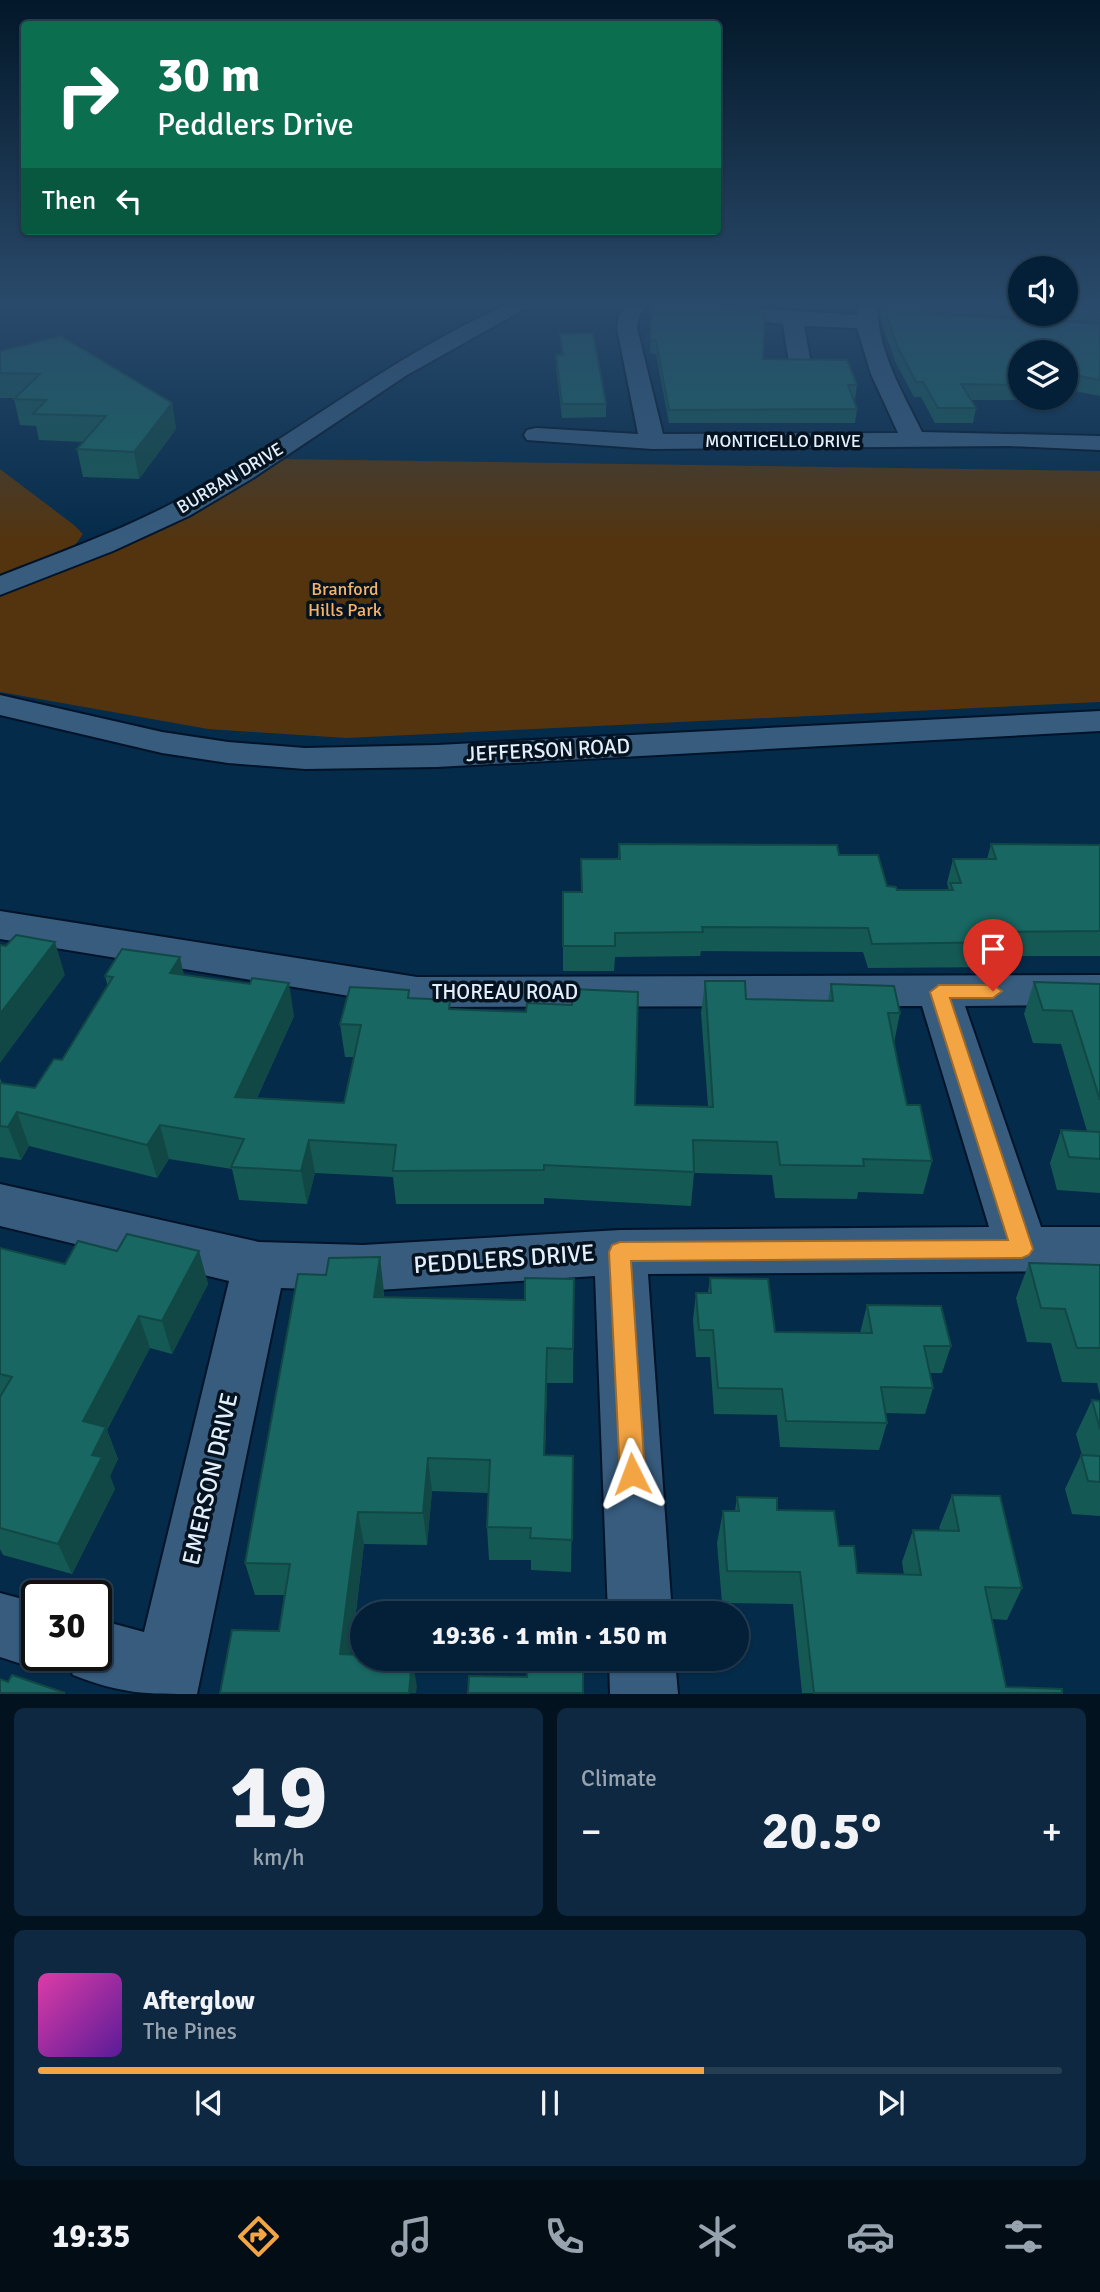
<!DOCTYPE html>
<html lang="en">
<head>
<meta charset="utf-8">
<style>
	:root { --surface:#042038; --page:#0d2840; --text:#f1f3f6; --muted:#97a3ae; --line:#253e53; --accent:#f3a443 }
	body { margin:0; font-family:Signika,sans-serif; background:var(--page); color:var(--text); height:100vh; display:flex; flex-direction:column; font-size:26px; white-space:nowrap }
	* { box-sizing:border-box; margin:0 }
	p { font-size:23px; color:var(--muted) }
	.icon { flex:none; width:38px; height:38px; fill:none; stroke:currentColor; stroke-width:2; stroke-linecap:round; stroke-linejoin:round }
	.map { position:relative; height:1694px; overflow:hidden }
	.side { display:flex; flex-direction:column; gap:14px; padding:14px; background:#02121f; flex:1 }
	.side>* { flex:none }
	.top-card { position:absolute; left:21px; top:21px; width:700px; height:214px; border-radius:7px; box-shadow:0 2px 5px #0004,0 0 0 2px var(--line); background:#0b6e4f; color:#fff; overflow:hidden }
	.buttons { position:absolute; left:1008px; top:256px; display:grid; gap:14px }
	.buttons a { display:grid; place-items:center; width:70px; height:70px; border-radius:50%; background:var(--surface); box-shadow:0 2px 5px #0004,0 0 0 2px var(--line); font-size:35px }
	.speed { position:absolute; left:21px; top:1580px; display:flex; gap:14px; font-size:35px; font-weight:700; text-align:center }
	.speed>* { display:grid; place-content:center; width:91px; height:91px; border-radius:50%; background:var(--surface); box-shadow:0 2px 5px #0004,0 0 0 2px var(--line); line-height:1 }
	.speed .limit { border:4px solid #111; border-radius:10px; background:#fff; color:#111 }
	.pin { position:absolute; display:grid; place-items:center; width:60px; height:60px; color:#fff; margin:-72px -30px; border-radius:50% 50% 50% 0; rotate:-45deg; box-shadow:0 0 7px #0007 }
	.pin .icon { rotate:45deg }
	.me { position:absolute; width:77px; margin:-38px; rotate:357deg; stroke-linejoin:round; filter:drop-shadow(0 0 5px #0008) }
	.turn { display:flex; align-items:center; gap:24px; height:147px; padding:0 21px; font-size:32px }
	.turn .icon { width:91px; height:91px; stroke-width:2.5 }
	.turn b { display:block; font-size:49px; line-height:60px }
	.then { display:flex; align-items:center; height:66px; padding:0 21px; background:#0003; gap:14px; font-size:26px }
	.big { font-size:52px; font-weight:800; line-height:1.1 }
	.side .widget { flex:1; display:flex; flex-direction:column; justify-content:center; gap:10px; min-width:0; padding:0 24px; border-radius:10px; background:var(--page) }
	.side .dial { align-items:center; gap:0 }
	.dial b { font-size:91px; line-height:1 }
	.song { display:flex; align-items:center; gap:21px }
	.cover { width:84px; height:84px; border-radius:10px; background:linear-gradient(135deg,hsl(320 70% 55%),hsl(270 70% 35%)) }
	.played { height:7px; border-radius:4px; background:linear-gradient(90deg,var(--accent) 65%,var(--line) 65%) }
	.keys { display:flex; justify-content:space-around; direction:ltr }
	.heat { display:flex; justify-content:space-between; align-items:center; font-size:38px; direction:ltr }
	.side .tiles { flex:1; display:grid; gap:14px; grid-template-columns:1fr 1fr }
	.widget:last-child { grid-column:span 2 }
	.trip { position:absolute; left:350px; top:1601px; width:399px; height:70px; border-radius:35px; background:var(--surface); box-shadow:0 2px 5px #0004,0 0 0 2px var(--line); font-weight:800; line-height:70px; text-align:center }
	.menu { display:flex; height:112px; justify-content:space-around; align-items:center; background:#020d16; color:var(--muted) }
	.menu .icon { width:49px; height:49px }
	.menu .selected { color:var(--accent) }
	.menu b { font-size:32px; color:var(--text) }
	.map>svg:first-child { display:block }
</style>
</head>
<body>
<div class="map">
<svg width="1100" height="1694" viewBox="0 0 1100 1694">
	<rect width="100%" height="100%" fill="#052b4a"/>
	<path fill="#53340e" d="M282,459L1100,471V702L346,738L208,729L0,692V596L165,529Z
		M0,469L74,525L83,534L73,548L0,576Z"/>
	<g fill="none" stroke-linecap="round" stroke-linejoin="round">
		<g stroke="#001329" stroke-width="4">
			<path id="minor" d="M506,305H532L407,375L253,478L189,516L113,551L0,595V576C66,550 134,526 195,491C300,431 395,355 506,305Z
				M627,305H647L639,316L637,328L663,434L898,433L871,374L857,328L804,326L811,363L800,370L789,363L783,324L723,317L713,311L722,305H754L752,308L857,315V305H877C878,352 902,391 922,432L1100,436V450L1009,446L652,449L527,440L524,435L527,430L536,428L638,434L617,328L619,315Z
				M0,695L162,732L228,742L305,748L437,745L1100,711V731L437,767L305,769L228,763L162,753L0,715Z
				M0,911L417,977L1100,975V1005L965,1006L1041,1227H1100V1271L648,1274L672,1614H608L595,1276L363,1291L281,1288L197,1694C145,1694 121,1694 73,1675L65,1656H96V1619L144,1632L229,1281L0,1226V1184L259,1242L363,1245L620,1230L989,1227L922,1006L417,1007L0,939Z
				M0,1593L37,1603V1656H62L60,1659L37,1669L0,1657Z
				M609,1659H675L678,1694H610Z"/>
		</g>
		<use href="#minor" fill="#375c7e" fill-rule="evenodd"/>
	</g>
	<path fill="#155954" d="M653,305L763,359L857,385L855,399H853L857,409L855,423H669L656,354L650,353Z
		M754,305H822L821,310Z
		M880,305H1020V313H1066V305H1100V322L934,312L932,314L1100,324V396L1075,391H1066V352H1020V397H1025L1024,400H971L976,408L973,423H935L921,397H914L896,363L881,321Z
		M560,334L606,404V417L562,418L556,368V355H561Z
		M0,351L172,403L176,429L139,479L83,477L77,449L84,442L39,440L36,426L20,425L14,399L15,398H0Z
		M619,844L839,855L887,886L897,890H949L947,883L953,859H987L991,844L1100,845V956H1003L1000,967L868,968L863,952L701,951L700,956L615,957L614,971H563V892H581V859H618Z
		M184,975L294,1016L257,1098L344,1103L354,1057H345L340,1024L410,998L451,1009L635,1105L708,1106L701,1013L705,981L746,999L828,1001L831,984L900,1013L894,1043L898,1064L907,1105L932,1161L923,1194L858,1192L857,1199L775,1198L772,1175L694,1173L691,1206L544,1198V1204H396L393,1177L315,1173L307,1204L239,1200L232,1169L169,1159L157,1178L29,1146L21,1160L0,1157V1078L2,1083L35,1088L62,1060L108,987L105,976Z
		M1034,982L1100,984V1193L1057,1190L1050,1163L1061,1130L1087,1131L1061,1044L1033,1043L1024,1014Z
		M0,1248L65,1264L117,1251H199L208,1284L172,1354L150,1348L107,1430L118,1459L110,1476L115,1489L72,1574L3,1555L0,1549Z
		M1029,1263L1100,1265V1395L1097,1383L1062,1382L1051,1343L1027,1342L1016,1298Z
		M710,1278L775,1332L860,1333L867,1305L951,1346L942,1373H930L933,1388L925,1414L885,1413L887,1423L879,1450L780,1447L777,1415L714,1414L710,1357H696L693,1320L696,1293H708Z
		M574,1279L573,1383H547L545,1455L573,1456L571,1572L531,1570V1560H489L487,1527L488,1493L432,1491L427,1545L364,1544L351,1655L417,1687L279,1631L284,1595H255L245,1563L384,1292V1297L525,1300Z
		M1092,1400L1100,1401V1516L1072,1514L1065,1489L1081,1455H1082L1076,1434Z
		M952,1495L1022,1588L1007,1620L992,1619L1006,1687L1062,1693H802L793,1604L722,1603L717,1543L723,1511H735L737,1497L777,1510L839,1546L857,1573L904,1575L902,1562L913,1530H940L939,1528Z"/>
	<path fill="#114845" d="M927,305H935L934,312L921,320L924,307Z
		M172,403L176,429L139,479L134,452Z
		M55,942L65,975L0,1063V1014Z
		M180,957L187,989L170,973Z
		M289,983L294,1016L242,1130L235,1097Z
		M17,1112L29,1146L21,1160L8,1127Z
		M160,1125L169,1159L157,1178L147,1145Z
		M309,1140L315,1173L307,1204L301,1171Z
		M199,1251L208,1284L172,1354L162,1321Z
		M380,1257L384,1292L379,1332L374,1297Z
		M139,1316L150,1348L107,1430L118,1459L110,1476L115,1489L72,1574L58,1544L92,1455L83,1421Z
		M547,1348V1383L544,1489V1455Z
		M428,1458L432,1491L427,1545L423,1513Z
		M358,1512L364,1544L347,1685L340,1654Z
		M412,1659L417,1687L416,1693H409Z"/>
	<path fill="#186762" stroke="#114845" stroke-width="2" d="M653,305H720L724,307L765,312L763,359L847,360L857,385H848L857,409L669,410L656,341L650,340Z
		M883,305H927L924,307L929,314L1100,324V380L1079,376H1066V352H1020V385L961,384L976,408H938L923,382H916L898,348Z
		M1066,305H1100V308L1066,306Z
		M593,333L606,404H562L556,355H563L560,334Z
		M61,336L172,403L134,452L77,449L106,416L33,414L46,400L14,399L40,374L0,373V351Z
		M619,844L837,845L839,855H878L887,886L896,887L897,890H953L950,883H961L953,859H996L991,844L1100,845V931L1003,932L1007,942L872,944L868,928L702,927L703,932L615,933V946H563V892H582L581,859H620Z
		M16,935L55,942L0,1014V945L6,946Z
		M122,949L180,957L170,973L250,984L252,978L289,983L235,1097L344,1103L361,1025L340,1024L350,987L409,990L408,998L450,1000L449,1009L526,1012L527,1003L572,1005L573,989L638,992L635,1105L713,1107L705,981H745L746,999L833,1001L831,984L894,986L900,1013H888L898,1064L907,1105H920L932,1161L863,1159L864,1166L780,1165L777,1142L693,1140L694,1172L544,1165V1170L393,1171L396,1145L309,1140L301,1171L231,1167L244,1139L160,1125L147,1145L17,1112L8,1127L0,1126V1083L35,1088L54,1059L62,1060L113,977L105,976Z
		M1034,982L1100,984V1100L1072,1011L1043,1010Z
		M1061,1130L1100,1132V1159L1069,1157Z
		M127,1234L199,1251L162,1321L139,1316L83,1421L106,1427L92,1455L102,1457L58,1544L0,1528V1397L12,1377L0,1374V1248L65,1264L78,1241L117,1251Z
		M380,1257L374,1297L525,1300V1278L574,1279L573,1349L547,1348L544,1455L573,1456L572,1540L530,1538L531,1528L487,1527L490,1460L428,1458L423,1513L358,1512L340,1654L362,1655V1659H412L409,1693H220L232,1630L279,1631L290,1564L245,1563L298,1274L326,1275L329,1258Z
		M1029,1263L1100,1265V1348H1077L1065,1309L1041,1308Z
		M710,1278L768,1279L775,1332L872,1333L867,1305L941,1306L951,1346H924L933,1388L881,1387L887,1423L786,1421L782,1389L718,1388L713,1330H699L696,1293H711Z
		M1092,1400L1100,1401V1429Z
		M1081,1455L1100,1456V1482L1088,1481Z
		M952,1495L1000,1496L1022,1588L985,1587L1006,1687L1062,1689V1693H814L800,1572L727,1571L723,1511H739L737,1497L777,1498V1510L834,1511L839,1546H854L857,1573L921,1575L913,1530L959,1531Z
		M528,1659H583V1693H468L469,1676L527,1677Z
		M12,1675L65,1693H0V1679L8,1682Z"/>
	<linearGradient id="sky" x2="0" y2="1"><stop stop-color="#031829"/><stop offset="0.56" stop-color="#2a4a6b"/><stop offset="1" stop-color="#2a4a6b" stop-opacity="0"/></linearGradient>
	<rect width="1100" height="542" fill="url(#sky)"/>
	<path fill="#f3a443" stroke="#9e6b2c" stroke-width="2" d="M939,985H993L1002,991L993,998H950L1033,1249L1029,1255L1022,1258L631,1261L645,1474L641,1483L632,1486L624,1483L620,1474L609,1252L612,1245L620,1242L1008,1240L930,992Z"/>
	<g text-anchor="middle" stroke-width="7" stroke-linejoin="round" paint-order="stroke">
		<g font-size="18" fill="#e3effb" stroke="#051320">
			<text x="783" y="447">MONTICELLO DRIVE</text>
			<text transform="translate(230 478) rotate(-31)" y="6">BURBAN DRIVE</text>
		</g>
		<g font-size="18" fill="#f7b467" stroke="#051320">
			<text x="345" y="595">Branford<tspan x="345" dy="21">Hills Park</tspan></text>
		</g>
		<g font-size="21" fill="#e3effb" stroke="#051320">
			<text transform="translate(548 750) rotate(-3)" y="7">JEFFERSON ROAD</text>
			<text x="505" y="999">THOREAU ROAD</text>
		</g>
		<g font-size="24" fill="#e3effb" stroke="#051320">
			<text transform="translate(504 1259) rotate(-4)" y="8">PEDDLERS DRIVE</text>
			<text transform="translate(210 1479) rotate(-77)" y="8">EMERSON DRIVE</text>
		</g>
	</g>
</svg>
<div class="buttons">
<a><svg class="icon" aria-label="sound" viewBox="0 0 24 24"><path d="M4 9h4l5-4v14l-5-4H4zM17 9q2 3 0 6"/></svg></a>
<a><svg class="icon" aria-label="layers" viewBox="0 0 24 24"><path d="M12 4l9 5-9 5-9-5zM3 14l9 5 9-5"/></svg></a>
</div>
<div class="speed"><div class="limit">30</div></div>
<div class="pin" style="left:993px;top:991px;background:#d93025"><svg class="icon" aria-label="arrive" viewBox="0 0 24 24"><path d="M6 21V4h12l-3 4 3 4H6"/></svg></div>
<svg class="me" style="left:632px;top:1474px" viewBox="-20 -20 40 40"><path d="M0-17L14 15 0 8-14 15z" fill="#f3a443" stroke="#fff" stroke-width="4"/></svg>
<div class="trip">19:36 · 1 min · 150 m</div>
<div class="top-card">
<div class="turn"><svg class="icon" aria-label="right" viewBox="0 0 24 24"><path d="M7 20v-9h11M14 6l5 5-5 5"/></svg><div><b>30 m</b>Peddlers Drive</div></div>
<div class="then">Then<svg class="icon" aria-label="left" viewBox="0 0 24 24"><path d="M17 20v-9H6M10 6l-5 5 5 5"/></svg></div>
</div>
</div>
<section class="side">
<div class="tiles">
<div class="widget dial"><b>19</b><p>km/h</p></div>
<div class="widget"><p>Climate</p>
<div class="heat"><a>−</a><b class="big">20.5°</b><a>+</a></div>
</div>
<div class="widget">
<div class="song"><i class="cover"></i><div><b>Afterglow</b><p>The Pines</p></div></div>
<div class="played"></div>
<div class="keys"><svg class="icon" aria-label="previous" viewBox="0 0 24 24"><path d="M18 5L8 12l10 7zM5 5v14"/></svg><svg class="icon" aria-label="pause" viewBox="0 0 24 24"><path d="M8 5v14M16 5v14"/></svg><svg class="icon" aria-label="next" viewBox="0 0 24 24"><path d="M6 5l10 7-10 7zM19 5v14"/></svg></div>
</div>
</div>
</section>
<nav class="menu">
<b>19:35</b>
<svg class="icon selected" aria-label="directions" viewBox="0 0 24 24"><path d="M12 3l9 9-9 9-9-9zM9 14v-3h6M13 9l2 2-2 2"/></svg>
<svg class="icon" aria-label="music" viewBox="0 0 24 24"><path d="M9 18V5l10-2v13"/><circle cx="6" cy="18" r="3"/><circle cx="16" cy="16" r="3"/></svg>
<svg class="icon" aria-label="phone" viewBox="0 0 24 24"><path d="M5 4h4l2 5-3 2q2 4 5 5l2-3 5 2v4C11 20 4 13 5 4z"/></svg>
<svg class="icon" aria-label="climate" viewBox="0 0 24 24"><path d="M12 3v18M4 7l16 10M4 17L20 7"/></svg>
<svg class="icon" aria-label="car" viewBox="0 0 24 24"><path d="M5 17H2v-5l4-1 3-4h7l3 4 3 1v5h-3M9 17h6M6 11h13"/><circle cx="7" cy="17" r="2"/><circle cx="17" cy="17" r="2"/></svg>
<svg class="icon" aria-label="filters" viewBox="0 0 24 24"><path d="M4 7h16M4 17h16"/><circle cx="9" cy="7" r="2"/><circle cx="15" cy="17" r="2"/></svg>
</nav>
</body>
</html>
